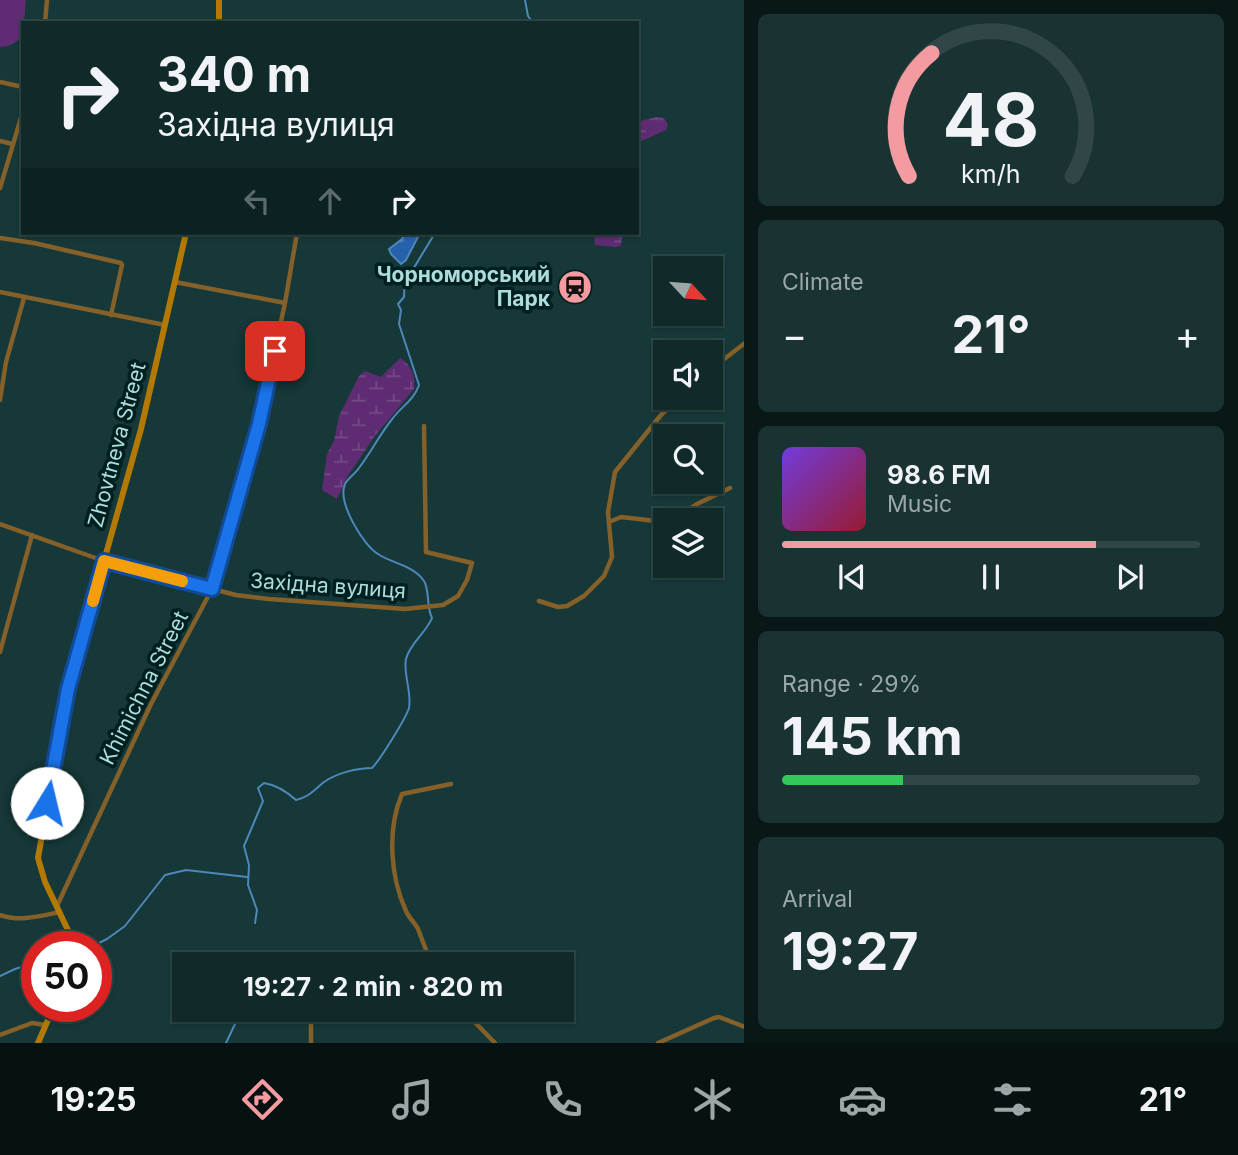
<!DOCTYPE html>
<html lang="en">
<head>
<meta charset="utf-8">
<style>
	:root { --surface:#102a2a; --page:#193232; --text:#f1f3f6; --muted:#9ca7a8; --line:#304647; --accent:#f49aa1 }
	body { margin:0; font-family:Inter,sans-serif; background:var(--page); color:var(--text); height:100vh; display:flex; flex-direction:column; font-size:26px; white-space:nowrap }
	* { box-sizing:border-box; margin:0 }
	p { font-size:23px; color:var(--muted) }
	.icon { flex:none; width:38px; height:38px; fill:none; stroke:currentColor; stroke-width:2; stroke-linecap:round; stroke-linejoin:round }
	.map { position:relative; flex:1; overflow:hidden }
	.sheet { display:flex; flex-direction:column; gap:14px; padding:14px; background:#091717; width:494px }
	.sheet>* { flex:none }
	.guide { position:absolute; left:21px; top:21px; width:618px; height:214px; border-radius:0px; box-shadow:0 2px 5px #0004,0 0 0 2px var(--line); background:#102a2a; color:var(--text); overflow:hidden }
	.needle { width:46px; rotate:116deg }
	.fabs { position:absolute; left:653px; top:256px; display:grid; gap:14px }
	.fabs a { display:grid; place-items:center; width:70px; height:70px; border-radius:0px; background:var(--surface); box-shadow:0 2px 5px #0004,0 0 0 2px var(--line); font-size:35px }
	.speed { position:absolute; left:21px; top:931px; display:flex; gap:14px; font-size:35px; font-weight:700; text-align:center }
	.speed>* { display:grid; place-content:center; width:91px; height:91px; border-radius:50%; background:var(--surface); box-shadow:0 2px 5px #0004,0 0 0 2px var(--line); line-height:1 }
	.speed .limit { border:10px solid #d22; background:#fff; color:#111 }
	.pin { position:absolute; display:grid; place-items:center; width:60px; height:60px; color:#fff; margin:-30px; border-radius:14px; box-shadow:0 4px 10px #0006 }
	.me { position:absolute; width:77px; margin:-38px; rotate:9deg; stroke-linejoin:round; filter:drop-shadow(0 0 5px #0008) }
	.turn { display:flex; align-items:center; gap:24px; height:147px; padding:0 21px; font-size:32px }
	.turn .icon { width:91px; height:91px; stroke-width:2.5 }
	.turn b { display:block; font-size:49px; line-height:60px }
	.lanes { display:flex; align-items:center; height:66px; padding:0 21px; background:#0003; justify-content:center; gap:35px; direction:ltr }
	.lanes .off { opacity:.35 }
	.big { font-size:52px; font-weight:700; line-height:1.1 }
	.sheet .widget { flex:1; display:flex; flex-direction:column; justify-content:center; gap:10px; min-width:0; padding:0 24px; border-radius:10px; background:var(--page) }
	.sheet .dial { align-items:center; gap:0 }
	.dial svg { height:182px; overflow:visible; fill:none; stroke:var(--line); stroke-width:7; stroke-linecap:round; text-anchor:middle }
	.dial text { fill:var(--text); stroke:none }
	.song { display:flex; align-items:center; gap:21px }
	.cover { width:84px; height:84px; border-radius:10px; background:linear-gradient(135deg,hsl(260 70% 55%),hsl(350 70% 35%)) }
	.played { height:7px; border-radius:4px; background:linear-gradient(90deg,var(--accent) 75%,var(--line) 75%) }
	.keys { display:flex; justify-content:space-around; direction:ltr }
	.heat { display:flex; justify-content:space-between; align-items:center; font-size:38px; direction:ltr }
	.charge { height:10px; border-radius:5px; background:linear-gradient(90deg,#34c759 29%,var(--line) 0) }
	.trip { position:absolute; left:172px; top:952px; width:402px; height:70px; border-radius:0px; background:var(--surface); box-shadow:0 2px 5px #0004,0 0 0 2px var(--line); font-weight:700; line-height:70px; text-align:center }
	.menu { display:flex; height:112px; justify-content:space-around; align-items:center; background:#061111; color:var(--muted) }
	.menu .icon { width:49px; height:49px }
	.menu .selected { color:var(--accent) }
	.menu b { font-size:32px; color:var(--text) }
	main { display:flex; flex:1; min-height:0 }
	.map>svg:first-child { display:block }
</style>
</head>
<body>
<main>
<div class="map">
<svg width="745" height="1043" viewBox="0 0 745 1043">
	<defs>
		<pattern id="wetland-marsh" width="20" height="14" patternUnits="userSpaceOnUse" patternTransform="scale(1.75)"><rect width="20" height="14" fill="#5f2c73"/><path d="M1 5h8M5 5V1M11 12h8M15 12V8" fill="none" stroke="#734a86"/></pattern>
		<pattern id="water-ripples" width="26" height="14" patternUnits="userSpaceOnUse" patternTransform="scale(1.75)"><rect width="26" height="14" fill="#2562ab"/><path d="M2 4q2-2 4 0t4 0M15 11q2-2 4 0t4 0" fill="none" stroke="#4c7fba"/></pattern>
	</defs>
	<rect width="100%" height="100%" fill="#163838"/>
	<path fill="url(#wetland-marsh)" d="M656,117L664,118L668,125L666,130L637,143V122Z
		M594,233H622L621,246L615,247L595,245Z
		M400,358C411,364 416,377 414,389L375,436L347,477L337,499L322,490L327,454L334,441L339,416L359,376L365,371L381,377Z"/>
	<path fill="#5f2c73" d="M0,0H26L23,35C16,43 10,47 0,47Z"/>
	<path fill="url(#water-ripples)" stroke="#4e87b9" stroke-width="2" d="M405,233H420L406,260L401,264L391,254L389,249L402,239Z"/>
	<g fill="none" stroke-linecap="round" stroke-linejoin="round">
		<path stroke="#4e87b9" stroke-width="2" d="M525,0L528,16L533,23
			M255,923L257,910L248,885L249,865L244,846L263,801L258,788L264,783C277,785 286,791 296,800C309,797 314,790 324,782C337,773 357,768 372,768C380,760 406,718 409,708C412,692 403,674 406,659C410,643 426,633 432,618C426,606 430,591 424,581C413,565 393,564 378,554C363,545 337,502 345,484C347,479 356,473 359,468C371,452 380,434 393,418C402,406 414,400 419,385L399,324L401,310L398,304L404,297L405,276L415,266L435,233
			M91,947L107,939L125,926L165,875L186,870L247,877
			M250,964L251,960
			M0,976L15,969L37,962
			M226,1043L235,1024V1010"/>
		<path stroke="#856029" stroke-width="4.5" d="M45,23L47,0
			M0,82L23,87
			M0,141L12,144
			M0,188L23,111
			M0,238L34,243L121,263L122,265L111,315
			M175,282L285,303
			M0,292L165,325
			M710,370L745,343
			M0,400L6,362L24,298
			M673,520L697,504L730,488
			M609,522L621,517L665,522
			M0,524L104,561L236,595L269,599L405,609L443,605L458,596L467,580L472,563L426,552L424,426
			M539,601L558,607L567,606L584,596L604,576L612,557L608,512L615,472L661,415L680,397
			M0,652L32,535
			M57,906L151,704L212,589L259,423L285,303L297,233
			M0,915C20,922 40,916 60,912
			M433,964C426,953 423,941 418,929C415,923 409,918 406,911C390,876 387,829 402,794L451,784
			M463,1010L495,1043
			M0,1035L32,1023L45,1025
			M311,1043V1010
			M658,1043L714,1018L719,1017L745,1027"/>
		<path stroke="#b47902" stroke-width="6" d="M219,23V0
			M76,947L45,882L38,858L68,689L141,429L186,233
			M38,1043L54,1006"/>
	</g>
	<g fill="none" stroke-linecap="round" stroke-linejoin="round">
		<g stroke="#114b97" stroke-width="18">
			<path id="route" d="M47,803L68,689L104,561L212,589L259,424L275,351"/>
		</g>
		<use href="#route" stroke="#1a73e8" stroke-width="12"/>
		<path stroke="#f59e0b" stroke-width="12" d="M93,601L104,561L182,581"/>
	</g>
	<defs>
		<g id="station-disc" transform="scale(1.75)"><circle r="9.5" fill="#f49aa1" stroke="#001f1f"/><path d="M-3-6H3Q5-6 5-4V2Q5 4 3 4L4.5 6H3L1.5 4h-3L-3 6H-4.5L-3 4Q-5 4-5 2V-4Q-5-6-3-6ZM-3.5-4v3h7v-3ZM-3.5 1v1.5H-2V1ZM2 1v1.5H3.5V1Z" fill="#111"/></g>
	</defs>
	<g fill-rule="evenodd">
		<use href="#station-disc" x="575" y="287"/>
	</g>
	<g text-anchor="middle" stroke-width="7" stroke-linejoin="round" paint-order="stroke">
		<g font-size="21" font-weight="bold" fill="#acdcdb" stroke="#001f1f" text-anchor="end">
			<text x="550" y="282">Чорноморський<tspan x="550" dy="24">Парк</tspan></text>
		</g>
		<g font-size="21" fill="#acdcdb" stroke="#001f1f">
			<text transform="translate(117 445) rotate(-75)" y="7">Zhovtneva Street</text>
			<text transform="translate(328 586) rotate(4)" y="7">Західна вулиця</text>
			<text transform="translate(144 688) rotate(-63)" y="7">Khimichna Street</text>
		</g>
	</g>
</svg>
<div class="fabs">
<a><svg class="needle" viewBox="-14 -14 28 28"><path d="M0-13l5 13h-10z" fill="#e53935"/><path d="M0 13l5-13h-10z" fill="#9ca7a8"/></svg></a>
<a><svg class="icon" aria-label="sound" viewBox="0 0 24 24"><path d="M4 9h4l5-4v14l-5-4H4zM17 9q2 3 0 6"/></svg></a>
<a><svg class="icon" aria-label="search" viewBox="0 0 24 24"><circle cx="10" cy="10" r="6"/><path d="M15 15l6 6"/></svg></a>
<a><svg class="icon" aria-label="layers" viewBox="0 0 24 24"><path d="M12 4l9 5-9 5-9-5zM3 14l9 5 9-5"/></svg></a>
</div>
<div class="speed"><div class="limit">50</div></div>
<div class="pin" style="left:275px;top:351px;background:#d93025"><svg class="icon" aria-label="arrive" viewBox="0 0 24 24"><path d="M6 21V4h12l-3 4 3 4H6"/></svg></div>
<svg class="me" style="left:47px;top:803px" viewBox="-20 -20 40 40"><circle r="19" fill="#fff"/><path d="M0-13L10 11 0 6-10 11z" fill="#1a73e8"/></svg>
<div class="trip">19:27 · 2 min · 820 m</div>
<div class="guide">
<div class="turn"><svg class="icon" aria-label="right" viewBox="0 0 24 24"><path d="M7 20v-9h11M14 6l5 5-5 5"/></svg><div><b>340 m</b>Західна вулиця</div></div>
<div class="lanes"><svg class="icon off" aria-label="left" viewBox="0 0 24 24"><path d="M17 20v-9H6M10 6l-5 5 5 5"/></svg><svg class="icon off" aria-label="ahead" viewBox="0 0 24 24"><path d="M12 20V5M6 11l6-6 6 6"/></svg><svg class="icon" aria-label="right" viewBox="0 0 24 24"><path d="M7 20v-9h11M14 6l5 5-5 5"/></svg></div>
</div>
</div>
<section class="sheet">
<div class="widget dial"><svg viewBox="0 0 100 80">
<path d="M14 69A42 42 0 1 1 86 69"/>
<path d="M14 69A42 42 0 0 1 24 15" stroke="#f49aa1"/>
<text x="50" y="56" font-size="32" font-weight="700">48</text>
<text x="50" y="72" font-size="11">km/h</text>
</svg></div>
<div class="widget"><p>Climate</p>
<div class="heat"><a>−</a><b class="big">21°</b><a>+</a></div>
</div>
<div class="widget">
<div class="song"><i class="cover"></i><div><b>98.6 FM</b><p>Music</p></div></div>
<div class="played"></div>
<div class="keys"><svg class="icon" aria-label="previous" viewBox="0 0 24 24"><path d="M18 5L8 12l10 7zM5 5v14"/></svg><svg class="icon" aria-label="pause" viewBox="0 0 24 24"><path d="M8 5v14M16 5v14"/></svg><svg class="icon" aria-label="next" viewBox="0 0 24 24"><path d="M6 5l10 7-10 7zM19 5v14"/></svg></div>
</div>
<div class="widget"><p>Range · 29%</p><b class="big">145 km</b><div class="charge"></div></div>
<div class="widget"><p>Arrival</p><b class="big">19:27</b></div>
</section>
</main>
<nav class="menu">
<b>19:25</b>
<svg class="icon selected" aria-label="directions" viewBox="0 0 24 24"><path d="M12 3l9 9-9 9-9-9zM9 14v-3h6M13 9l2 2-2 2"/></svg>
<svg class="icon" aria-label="music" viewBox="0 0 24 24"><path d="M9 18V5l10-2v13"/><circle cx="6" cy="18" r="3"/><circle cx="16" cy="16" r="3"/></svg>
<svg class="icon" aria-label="phone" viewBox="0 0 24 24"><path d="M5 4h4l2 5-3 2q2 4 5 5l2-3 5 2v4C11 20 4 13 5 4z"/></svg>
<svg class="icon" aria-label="climate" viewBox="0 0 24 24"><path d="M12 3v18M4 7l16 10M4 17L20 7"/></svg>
<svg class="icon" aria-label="car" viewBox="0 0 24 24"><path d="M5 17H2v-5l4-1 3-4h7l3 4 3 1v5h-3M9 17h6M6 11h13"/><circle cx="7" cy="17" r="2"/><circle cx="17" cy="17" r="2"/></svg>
<svg class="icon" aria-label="filters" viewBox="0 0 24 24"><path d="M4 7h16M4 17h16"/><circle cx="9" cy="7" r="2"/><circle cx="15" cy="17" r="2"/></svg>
<b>21°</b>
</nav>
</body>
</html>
